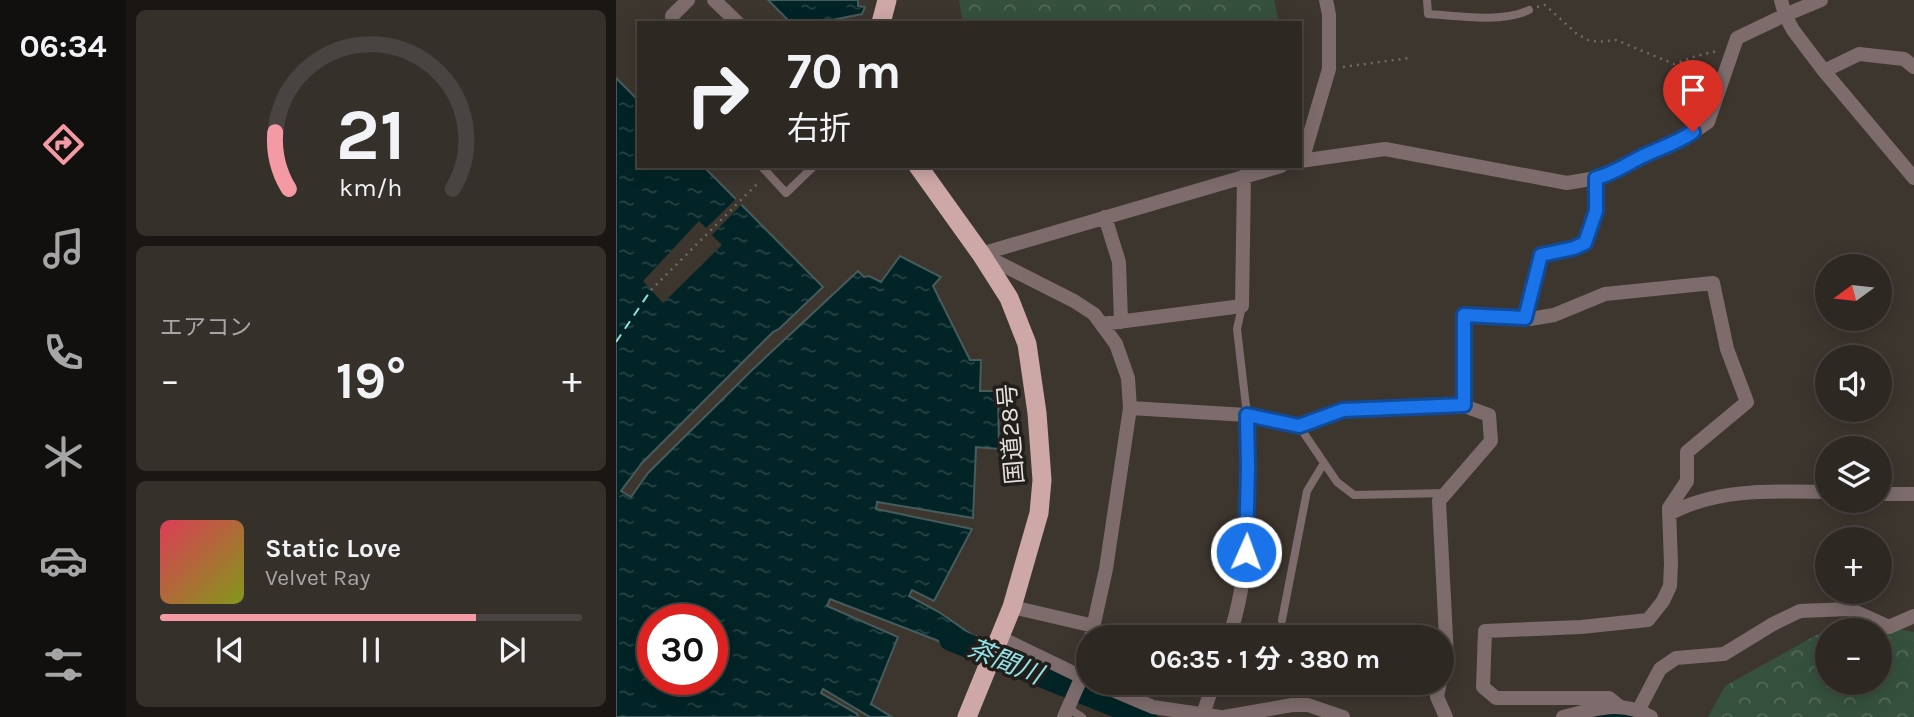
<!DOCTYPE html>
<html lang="ja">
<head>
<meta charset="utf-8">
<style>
	:root { --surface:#2e2823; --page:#36302b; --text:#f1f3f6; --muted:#a7a6a6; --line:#494441; --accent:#f49aa4 }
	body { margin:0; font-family:Karla,"Noto Sans JP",sans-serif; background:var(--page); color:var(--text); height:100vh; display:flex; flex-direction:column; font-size:26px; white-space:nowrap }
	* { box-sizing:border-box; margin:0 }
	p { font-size:23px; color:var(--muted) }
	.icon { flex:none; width:38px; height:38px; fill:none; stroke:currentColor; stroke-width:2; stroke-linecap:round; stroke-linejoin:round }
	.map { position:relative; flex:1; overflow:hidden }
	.drawer { display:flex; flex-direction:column; gap:10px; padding:10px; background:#191613; width:490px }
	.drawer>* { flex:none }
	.guide { position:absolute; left:21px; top:21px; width:665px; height:147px; border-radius:0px; box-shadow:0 4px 18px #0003,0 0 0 2px var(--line); background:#2e2823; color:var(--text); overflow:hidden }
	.needle { width:46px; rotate:255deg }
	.buttons { position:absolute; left:1199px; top:254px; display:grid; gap:14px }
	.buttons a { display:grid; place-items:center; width:77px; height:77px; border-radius:50%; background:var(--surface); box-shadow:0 4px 18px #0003,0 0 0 2px var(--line); font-size:35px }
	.speed { position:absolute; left:21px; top:604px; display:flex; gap:14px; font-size:35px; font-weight:700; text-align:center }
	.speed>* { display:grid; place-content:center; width:91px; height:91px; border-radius:50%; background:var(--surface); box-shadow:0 4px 18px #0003,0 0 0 2px var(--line); line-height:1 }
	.speed .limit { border:10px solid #d22; background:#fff; color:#111 }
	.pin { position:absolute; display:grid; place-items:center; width:60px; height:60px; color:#fff; margin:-72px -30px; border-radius:50% 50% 50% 0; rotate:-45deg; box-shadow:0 0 7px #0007 }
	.pin .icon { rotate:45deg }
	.me { position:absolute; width:77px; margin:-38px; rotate:2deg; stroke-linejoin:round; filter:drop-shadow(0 0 5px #0008) }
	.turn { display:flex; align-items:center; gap:24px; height:147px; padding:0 35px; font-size:32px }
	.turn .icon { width:91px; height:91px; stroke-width:2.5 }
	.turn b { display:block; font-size:49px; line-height:60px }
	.big { font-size:52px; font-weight:700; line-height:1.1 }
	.drawer .widget { flex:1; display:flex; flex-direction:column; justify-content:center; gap:10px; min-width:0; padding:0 24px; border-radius:10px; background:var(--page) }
	.drawer .dial { align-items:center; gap:0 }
	.dial svg { height:182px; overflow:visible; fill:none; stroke:var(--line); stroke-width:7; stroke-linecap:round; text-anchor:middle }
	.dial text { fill:var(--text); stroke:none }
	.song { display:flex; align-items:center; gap:21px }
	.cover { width:84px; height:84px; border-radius:10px; background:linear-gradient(135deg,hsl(350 70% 55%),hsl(70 70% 35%)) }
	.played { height:7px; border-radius:4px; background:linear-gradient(90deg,var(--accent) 75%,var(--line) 75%) }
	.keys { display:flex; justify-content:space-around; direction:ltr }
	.heat { display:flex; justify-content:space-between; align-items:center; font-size:38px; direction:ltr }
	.trip { position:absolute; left:460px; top:625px; width:378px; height:70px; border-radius:35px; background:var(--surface); box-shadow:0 4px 18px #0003,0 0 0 2px var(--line); font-weight:700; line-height:70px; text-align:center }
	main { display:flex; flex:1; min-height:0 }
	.dock { display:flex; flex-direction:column; width:126px; justify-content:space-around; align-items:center; background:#12100e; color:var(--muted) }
	.dock .icon { width:49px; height:49px }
	.dock .selected { color:var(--accent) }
	.dock b { font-size:32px; color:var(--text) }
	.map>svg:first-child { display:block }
</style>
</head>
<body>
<main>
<nav class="dock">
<b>06:34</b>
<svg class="icon selected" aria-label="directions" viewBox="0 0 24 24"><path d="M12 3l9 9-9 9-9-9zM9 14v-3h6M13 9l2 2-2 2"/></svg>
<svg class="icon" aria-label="music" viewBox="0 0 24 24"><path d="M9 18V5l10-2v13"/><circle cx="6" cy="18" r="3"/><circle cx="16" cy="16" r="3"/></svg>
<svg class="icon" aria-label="phone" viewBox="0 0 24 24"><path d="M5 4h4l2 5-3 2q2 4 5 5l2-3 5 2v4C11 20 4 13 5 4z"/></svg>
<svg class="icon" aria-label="climate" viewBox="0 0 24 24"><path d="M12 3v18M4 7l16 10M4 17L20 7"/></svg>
<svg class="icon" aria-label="car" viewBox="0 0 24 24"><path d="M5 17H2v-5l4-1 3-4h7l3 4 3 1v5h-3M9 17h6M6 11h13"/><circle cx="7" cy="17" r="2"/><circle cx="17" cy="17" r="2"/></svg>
<svg class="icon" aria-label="filters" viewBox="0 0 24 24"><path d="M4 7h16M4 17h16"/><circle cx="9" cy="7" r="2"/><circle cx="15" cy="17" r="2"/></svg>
</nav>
<section class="drawer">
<div class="widget dial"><svg viewBox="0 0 100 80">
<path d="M14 69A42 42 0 1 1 86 69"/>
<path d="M14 69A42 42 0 0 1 8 44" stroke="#f49aa4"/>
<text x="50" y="56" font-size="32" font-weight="700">21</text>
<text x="50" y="72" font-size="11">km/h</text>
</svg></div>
<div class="widget"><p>エアコン</p>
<div class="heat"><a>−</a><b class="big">19°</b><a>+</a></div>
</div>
<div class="widget">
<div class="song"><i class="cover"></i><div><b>Static Love</b><p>Velvet Ray</p></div></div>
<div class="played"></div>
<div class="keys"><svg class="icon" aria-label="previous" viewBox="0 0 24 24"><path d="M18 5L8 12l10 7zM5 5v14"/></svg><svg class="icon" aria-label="pause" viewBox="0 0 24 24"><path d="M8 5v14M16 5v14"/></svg><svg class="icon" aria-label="next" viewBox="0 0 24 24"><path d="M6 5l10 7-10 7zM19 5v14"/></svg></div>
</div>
</section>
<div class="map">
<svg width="1298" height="717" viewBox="0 0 1298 717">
	<defs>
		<pattern id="forest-crowns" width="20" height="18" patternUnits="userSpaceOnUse" patternTransform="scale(1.75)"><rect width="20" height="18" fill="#35513d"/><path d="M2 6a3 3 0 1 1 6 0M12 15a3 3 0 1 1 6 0" fill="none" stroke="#526a58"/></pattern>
		<pattern id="water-ripples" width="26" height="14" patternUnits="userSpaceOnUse" patternTransform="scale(1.75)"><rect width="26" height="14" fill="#022426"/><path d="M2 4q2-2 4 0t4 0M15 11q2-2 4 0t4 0" fill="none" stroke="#274345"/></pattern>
	</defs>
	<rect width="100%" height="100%" fill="#3d362f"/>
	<path fill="url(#forest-crowns)" d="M343,0H658L663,23H347Z
		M1273,627L1298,632V717H1092L1109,686L1204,633L1211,632V682H1264V630H1238Z"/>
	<path fill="url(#water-ripples)" stroke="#465c5c" stroke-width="2" fill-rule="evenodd" d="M152,0H242V6L249,7L246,14L201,23H175Z
		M0,78L23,101V166H87L207,287L163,329L157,332L26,463L5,491L15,497L32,473L135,371L242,271L248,277L253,276L265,282L284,256L325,277L317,286L354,360H365L364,391H382L383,449L360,447L357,518L261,502L260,509L356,529L318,601L296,590L293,596L323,612L359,637L361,636L370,640L363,660L320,640L214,599L211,606L282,637L255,704L276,717H254L207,689L205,693L241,714L242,717H0ZM37,620H96V679H37Z"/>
	<path fill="#3d362f" d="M122,197L128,202L96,235L106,245L47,303L27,281L83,221L90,228Z"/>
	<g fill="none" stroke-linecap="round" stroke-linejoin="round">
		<path stroke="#022426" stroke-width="24" d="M335,639L529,717
			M975,717L985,715L1006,717"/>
		<path stroke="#91e2e6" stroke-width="2" stroke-dasharray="9 7" stroke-linecap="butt" d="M0,342L35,290"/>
		<path stroke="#706a64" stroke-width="2.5" stroke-dasharray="2 5" stroke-linecap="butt" d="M921,7L929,5L961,34L972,40L983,42L1000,40L1058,64L1080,56L1101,51
			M727,67L793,58
			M35,290L144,181"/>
		<path stroke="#7d6c6b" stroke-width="8" d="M811,0L812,14C842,16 886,23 913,10
			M149,166L147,168L170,193L198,166
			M626,306L621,329L631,415
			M909,318L925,255L958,248L969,242L980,211V178
			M683,426L721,482L738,495L830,493
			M666,620L691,491L708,463
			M452,708L466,717"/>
		<path stroke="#7d6c6b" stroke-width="14" d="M98,0L122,23
			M57,23L56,16L72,0
			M1208,71L1243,54L1288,59L1298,67
			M684,161L769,149L951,183L986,177L1027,156L1063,142L1092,122L1121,38L1169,15L1165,0
			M686,161L713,69V15L710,0
			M489,217L503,262L505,322
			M365,254L458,301L478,314L500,344L512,378L514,408L490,569L475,637
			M365,254L665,166
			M486,324L626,306L628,176
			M848,406V315L914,319L938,315L989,294L1097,283L1111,349L1131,402L1071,452V481L1053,508L1055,564L1054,586L1047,601L1032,620L965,627L869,631L867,687L880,698H993L1004,707
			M514,408L631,415L683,426L728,410L848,406L873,415L875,441L823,501L831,657L826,677
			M1264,494H1298
			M1053,514C1101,488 1158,491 1211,492
			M396,607L478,626
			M613,637C637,568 633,487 631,415
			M824,682L821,697L830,717
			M1023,709L1044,669L1060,658L1108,654L1157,624L1184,611L1233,609L1273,627L1298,616
			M448,717L463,683L472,648
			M586,717L598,682"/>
		<path stroke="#7d6c6b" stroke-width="14" d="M1205,0L1169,15L1177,30L1208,71L1298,178
			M383,637L472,680
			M478,682L537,707L604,717
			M608,717L676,705H692L727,717
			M947,717C979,709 1006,699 1035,717"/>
		<path stroke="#cea8a7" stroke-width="19" d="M265,23L271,0
			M302,166L365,254L393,298L411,344L421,413L426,480L423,513L396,607L351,717"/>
	</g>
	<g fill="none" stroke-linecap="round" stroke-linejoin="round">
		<g stroke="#114b97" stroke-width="18">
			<path id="route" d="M630,552L632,467L631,415L683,426L727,410L848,405V315L909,318L925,255L958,248L969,243L980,211V178C997,174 1011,164 1027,156C1044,148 1061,143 1077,132"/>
		</g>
		<use href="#route" stroke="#1a73e8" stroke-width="12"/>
	</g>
	<g text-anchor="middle" stroke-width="7" stroke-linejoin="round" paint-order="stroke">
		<g font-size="24" fill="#e4dfdb" stroke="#211e1b">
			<text transform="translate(395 434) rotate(-95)" y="8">国道28号</text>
		</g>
		<g font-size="26" font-style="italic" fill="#91e2e6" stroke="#211e1b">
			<text transform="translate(389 661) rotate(22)" y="9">茶間川</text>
		</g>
	</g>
</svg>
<div class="buttons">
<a><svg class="needle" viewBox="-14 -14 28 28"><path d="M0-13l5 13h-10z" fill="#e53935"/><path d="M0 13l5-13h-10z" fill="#a7a6a6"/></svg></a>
<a><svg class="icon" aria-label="sound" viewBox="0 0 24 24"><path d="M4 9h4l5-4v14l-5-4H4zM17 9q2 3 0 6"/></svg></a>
<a><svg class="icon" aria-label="layers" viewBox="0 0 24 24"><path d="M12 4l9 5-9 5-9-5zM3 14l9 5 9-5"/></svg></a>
<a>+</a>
<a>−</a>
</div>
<div class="speed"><div class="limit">30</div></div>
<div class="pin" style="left:1077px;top:132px;background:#d93025"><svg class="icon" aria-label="arrive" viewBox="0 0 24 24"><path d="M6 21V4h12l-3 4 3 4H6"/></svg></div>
<svg class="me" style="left:630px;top:552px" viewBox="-20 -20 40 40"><circle r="17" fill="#1a73e8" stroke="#fff" stroke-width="3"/><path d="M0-11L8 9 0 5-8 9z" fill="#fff"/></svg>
<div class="trip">06:35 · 1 分 · 380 m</div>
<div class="guide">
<div class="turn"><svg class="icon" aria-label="right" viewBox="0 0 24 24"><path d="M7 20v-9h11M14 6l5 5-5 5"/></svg><div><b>70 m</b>右折</div></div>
</div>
</div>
</main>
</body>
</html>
